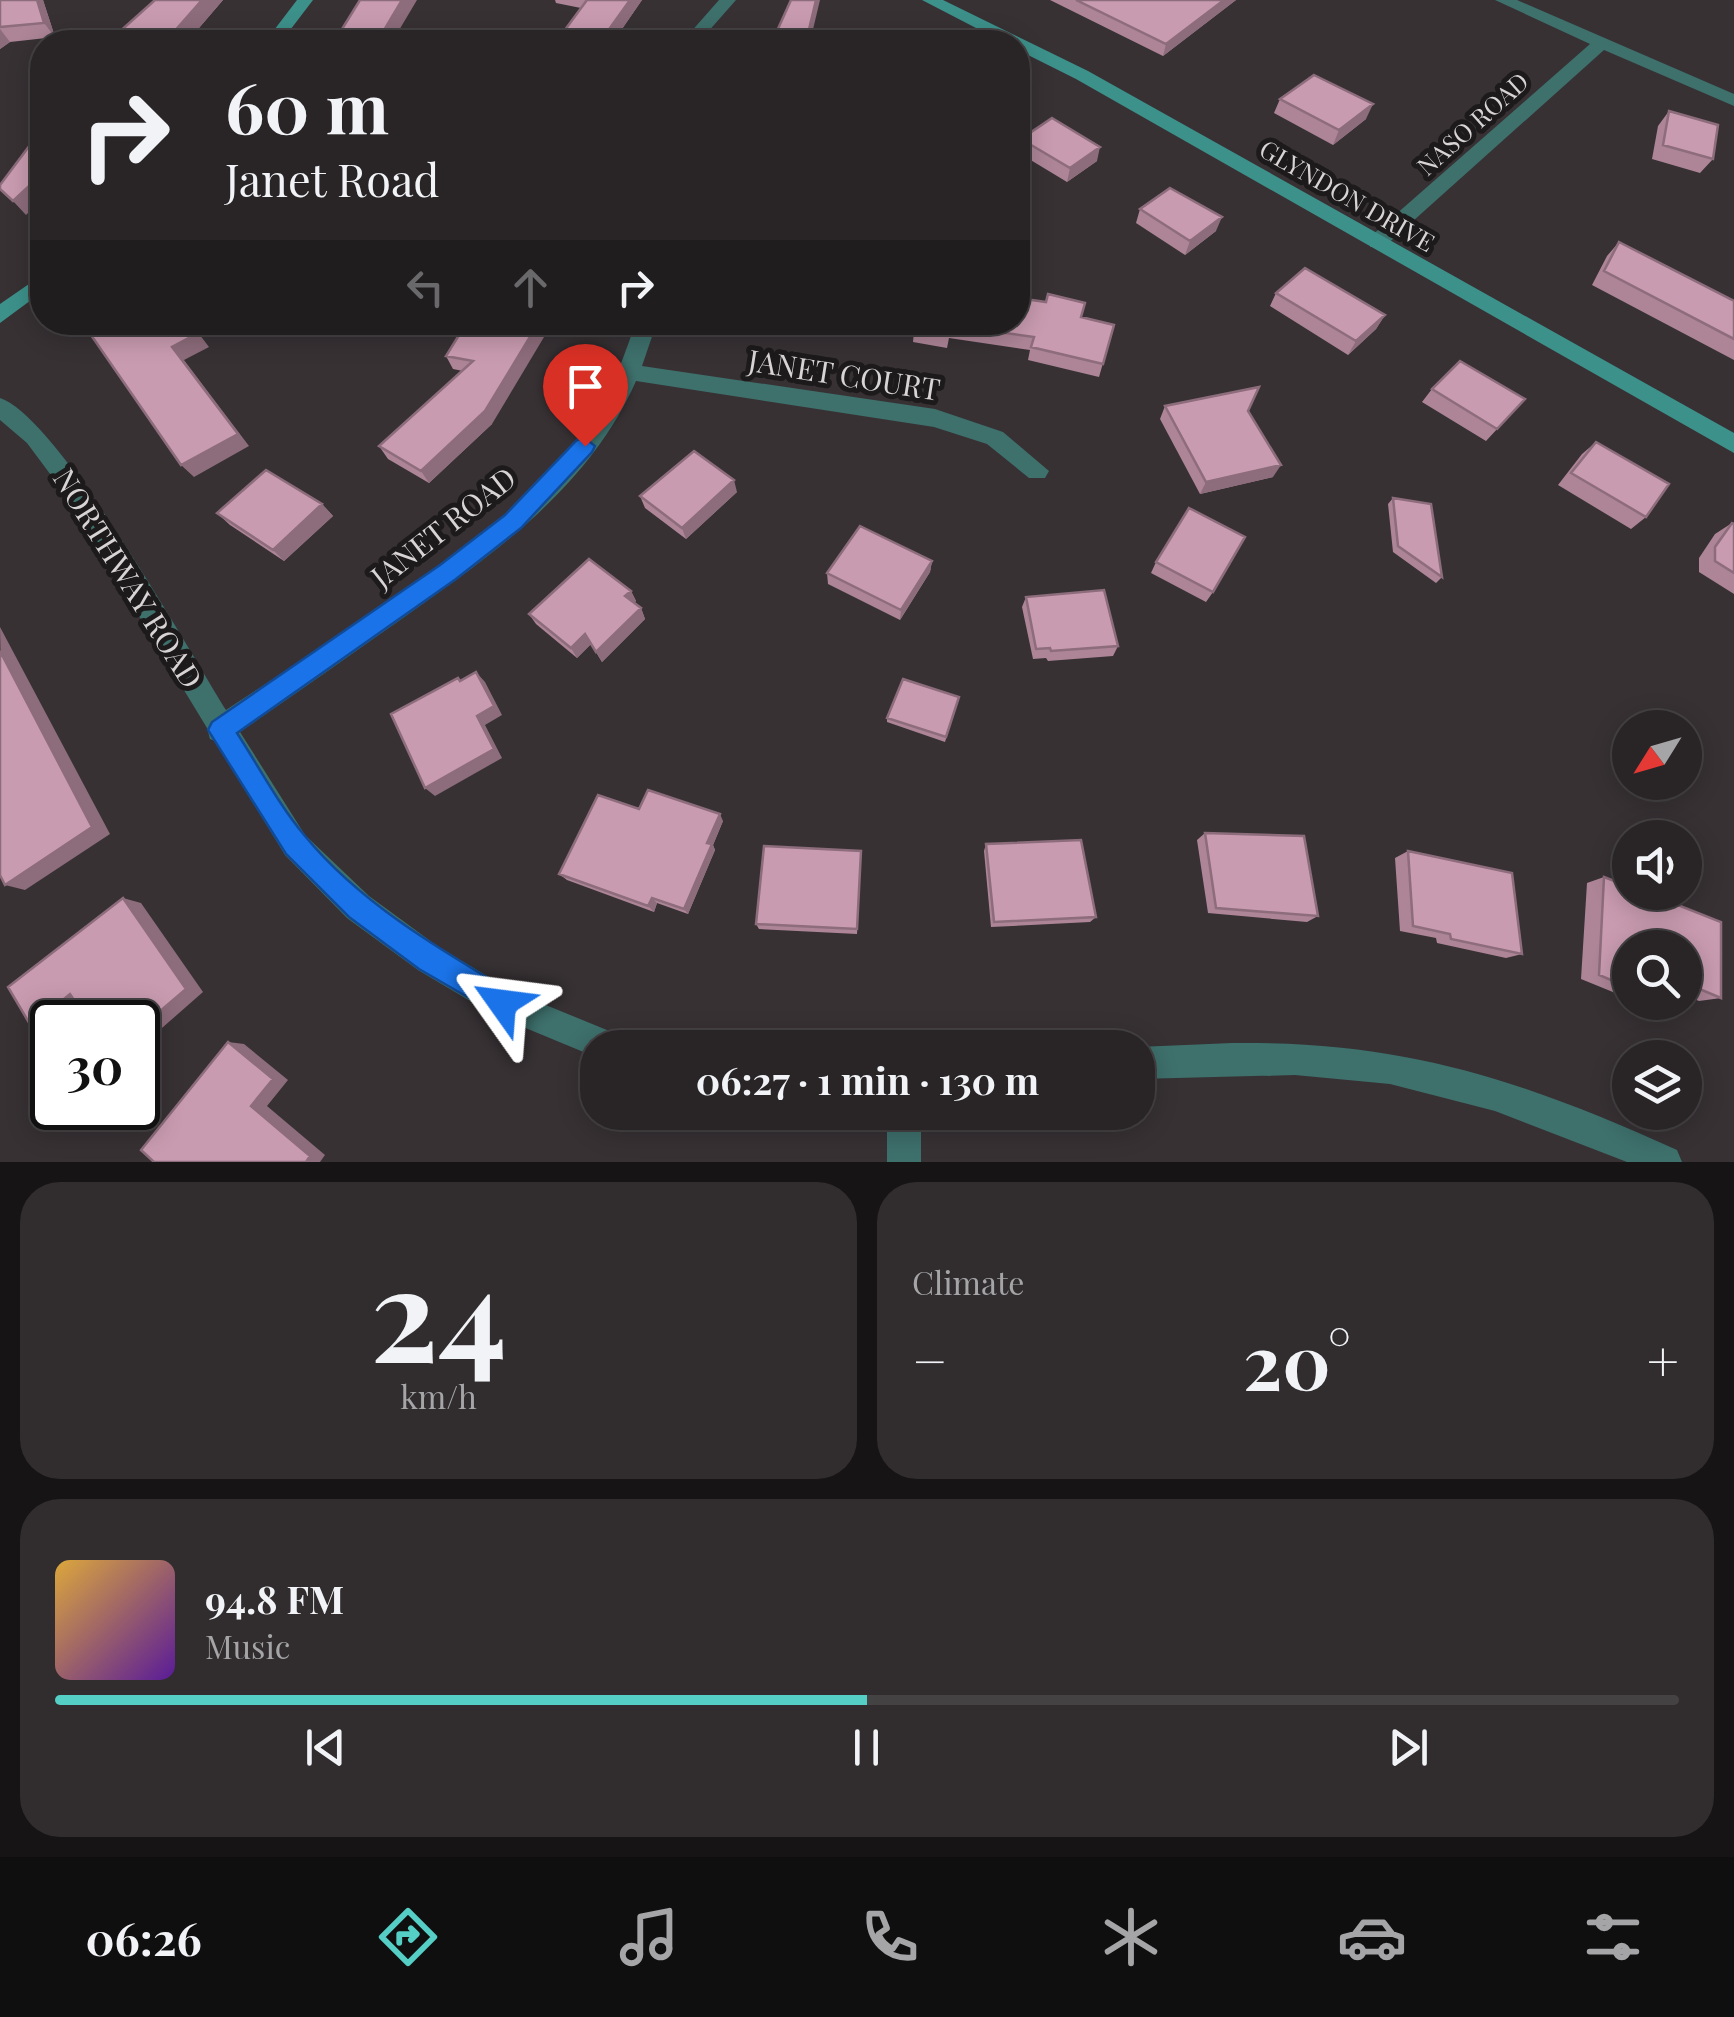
<!DOCTYPE html>
<html lang="en">
<head>
<meta charset="utf-8">
<style>
	:root { --surface:#292527; --page:#312d2f; --text:#f1f3f6; --muted:#a5a5a7; --line:#454244; --accent:#55cec5 }
	body { margin:0; font-family:"Playfair Display",serif; background:var(--page); color:var(--text); height:100vh; display:flex; flex-direction:column; font-size:38px; white-space:nowrap }
	* { box-sizing:border-box; margin:0 }
	p { font-size:32px; color:var(--muted) }
	.icon { flex:none; width:55px; height:55px; fill:none; stroke:currentColor; stroke-width:2; stroke-linecap:round; stroke-linejoin:round }
	.map { position:relative; height:1162px; overflow:hidden }
	.panel { display:flex; flex-direction:column; gap:20px; padding:20px; background:#171415; flex:1 }
	.panel>* { flex:none }
	.top-card { position:absolute; left:30px; top:30px; width:1000px; height:305px; border-radius:40px; box-shadow:0 5px 25px #0003,0 0 0 2px var(--line); background:#292527; color:var(--text); overflow:hidden }
	.needle { width:65px; rotate:233deg }
	.fabs { position:absolute; left:1612px; top:710px; display:grid; gap:20px }
	.fabs a { display:grid; place-items:center; width:90px; height:90px; border-radius:50%; background:var(--surface); box-shadow:0 5px 25px #0003,0 0 0 2px var(--line); font-size:50px }
	.speed { position:absolute; left:30px; top:1000px; display:flex; gap:20px; font-size:50px; font-weight:700; text-align:center }
	.speed>* { display:grid; place-content:center; width:130px; height:130px; border-radius:50%; background:var(--surface); box-shadow:0 5px 25px #0003,0 0 0 2px var(--line); line-height:1 }
	.speed .limit { border:5px solid #111; border-radius:15px; background:#fff; color:#111 }
	.pin { position:absolute; display:grid; place-items:center; width:85px; height:85px; color:#fff; margin:-102px -42px; border-radius:50% 50% 50% 0; rotate:-45deg; box-shadow:0 0 10px #0007 }
	.pin .icon { rotate:45deg }
	.me { position:absolute; width:110px; margin:-55px; rotate:301deg; stroke-linejoin:round; filter:drop-shadow(0 0 8px #0008) }
	.turn { display:flex; align-items:center; gap:35px; height:210px; padding:0 30px; font-size:45px }
	.turn .icon { width:130px; height:130px; stroke-width:2.5 }
	.turn b { display:block; font-size:70px; line-height:85px }
	.lanes { display:flex; align-items:center; height:95px; padding:0 30px; background:#0003; justify-content:center; gap:50px; direction:ltr }
	.lanes .off { opacity:.35 }
	.big { font-size:75px; font-weight:700; line-height:1.1 }
	.panel .card { flex:1; display:flex; flex-direction:column; justify-content:center; gap:15px; min-width:0; padding:0 35px; border-radius:40px; background:var(--page) }
	.panel .dial { align-items:center; gap:0 }
	.dial b { font-size:130px; line-height:1 }
	.song { display:flex; align-items:center; gap:30px }
	.cover { width:120px; height:120px; border-radius:15px; background:linear-gradient(135deg,hsl(40 70% 55%),hsl(270 70% 35%)) }
	.played { height:10px; border-radius:5px; background:linear-gradient(90deg,var(--accent) 50%,var(--line) 50%) }
	.keys { display:flex; justify-content:space-around; direction:ltr }
	.heat { display:flex; justify-content:space-between; align-items:center; font-size:55px; direction:ltr }
	.panel .tiles { flex:1; display:grid; gap:20px; grid-template-columns:1fr 1fr }
	.card:last-child { grid-column:span 2 }
	.trip { position:absolute; left:580px; top:1030px; width:575px; height:100px; border-radius:40px; background:var(--surface); box-shadow:0 5px 25px #0003,0 0 0 2px var(--line); font-weight:700; line-height:100px; text-align:center }
	.dock { display:flex; height:160px; justify-content:space-around; align-items:center; background:#100f10; color:var(--muted) }
	.dock .icon { width:70px; height:70px }
	.dock .active { color:var(--accent) }
	.dock b { font-size:45px; color:var(--text) }
	.map>svg:first-child { display:block }
</style>
</head>
<body>
<div class="map">
<svg width="1734" height="1162" viewBox="0 0 1734 1162">
	<rect width="100%" height="100%" fill="#373134"/>
	<g fill="none" stroke-linecap="round" stroke-linejoin="round">
		<path fill="#3e706c" fill-rule="evenodd" d="M719,0H736L699,42H682Z
			M1495,0H1517L1734,94V106L1604,50L1384,247H1370V237L1590,44Z
			M636,322H657L642,366L935,409L1003,432L1049,471L1045,478H1029L987,444L934,427L636,381C589,487 495,553 403,618C349,656 295,694 240,732L305,835L369,896L440,948L514,992L624,1037L629,1048H598V1058L492,1014L418,970L347,918L285,855L215,741L210,739L207,728L65,494L27,443L0,420V398C58,417 188,649 226,710C342,632 522,531 597,414C614,386 625,353 636,322Z
			M1232,1043C1405,1041 1522,1080 1677,1150L1682,1162H1627L1495,1111L1390,1084L1295,1075L1138,1079V1047Z
			M887,1112H921V1162H887Z"/>
		<path fill="#3d918b" fill-rule="evenodd" d="M297,0H313L281,42H265Z
			M922,0H943L1088,71L1734,433V453L1076,79L1018,50V42H1003Z
			M42,275V292L0,323V304Z"/>
	</g>
	<path fill="#ad8597" d="M0,0H43L55,37L10,42L0,49Z
		M155,0H223L187,42H122L117,34Z
		M555,0H642L613,42H556L581,8L556,3Z
		M1050,0H1236L1163,56Z
		M1280,99L1366,119L1333,145L1274,113Z
		M1669,111L1713,159L1700,173L1652,159L1658,126Z
		M1021,139L1097,161L1067,182L1019,153Z
		M1140,209L1216,231L1185,255L1136,223Z
		M1619,242L1734,301V360L1592,285L1607,256Z
		M1276,293L1385,315L1376,329L1348,355L1270,306Z
		M1081,318L1114,325L1099,377L1028,360L1030,350L949,338L947,348L913,342L915,322Z
		M467,322L492,424L429,483L388,459L379,446L463,371L453,369L446,356Z
		M1432,389L1525,399L1486,441L1422,402Z
		M1165,406L1248,411L1273,477L1200,494L1160,419Z
		M1596,442L1646,517L1631,529L1558,485L1582,454Z
		M737,492L686,539L645,508L640,496Z
		M1393,498L1442,577L1436,583L1393,552L1388,504Z
		M322,504L333,516L284,561L230,525L217,513Z
		M1732,523L1734,524V594L1699,572V558L1715,534Z
		M932,561L930,572L900,620L828,584L827,573Z
		M1156,562L1213,592L1206,602L1151,573Z
		M631,591L636,601L634,603L641,608L645,619L602,662L591,644L577,658L536,624L529,614Z
		M1026,597L1118,646L1113,656L1048,661L1046,658L1033,659L1022,607Z
		M959,697L945,742L887,722V718Z
		M639,809L723,821L713,845L715,850L688,914L657,903L654,912L567,880L559,874Z
		M1205,833L1318,916L1307,922L1208,913L1197,840Z
		M986,844L1096,917L1090,922L991,927L984,851Z
		M861,851L857,934L759,929L756,924Z
		M1408,851L1522,954L1506,958L1437,943L1436,938L1400,931L1395,858Z
		M1604,877L1630,887V892H1645L1721,922V998L1699,1001L1685,995V948H1630V999L1581,979L1587,883Z
		M1639,1002H1665L1646,1006Z"/>
	<path fill="#8d6c7b" d="M37,0H43L55,37L44,23Z
		M202,0H223L187,42H165Z
		M402,0H417L392,42H377Z
		M630,0H642L613,42H600Z
		M816,0H820L810,42H806Z
		M1224,0H1236L1163,56L1166,44Z
		M0,29L10,42L0,49Z
		M1373,104L1366,119L1333,145L1339,130Z
		M1100,147L1097,161L1067,182L1070,168Z
		M42,174V199L26,215L13,201Z
		M1222,217L1216,231L1185,255L1190,241Z
		M1385,315L1376,329L1348,355L1356,341Z
		M190,322L209,347L184,360L249,446L194,477L181,465L172,347Z
		M539,322H553L492,424L429,483L421,471Z
		M1281,465L1273,477L1200,494L1206,482Z
		M734,480L737,492L686,539L682,528Z
		M322,504L333,516L284,561L273,550Z
		M932,561L930,572L900,620L901,610Z
		M631,591L636,601L630,607L625,596Z
		M641,608L645,619L602,662L596,652Z
		M0,627L110,834L25,890L5,885Z
		M585,634L591,644L577,658L571,648Z
		M476,672L485,682L502,715L485,725L502,758L435,796L425,788L477,716Z
		M720,814L723,821L713,845L715,850L688,914L684,909L707,843Z
		M123,898L141,903L203,992L138,1049V1030Z
		M652,898L657,903L654,912L648,906Z
		M70,994L90,997L59,1022H52V1028L31,1026Z
		M228,1042L244,1044L288,1080L267,1106L325,1155L320,1162H306L251,1106Z"/>
	<path fill="#c99bb0" stroke="#8d6c7b" stroke-width="2.5" d="M0,0H37L44,23L0,27Z
		M155,0H202L165,42H122L129,34H117Z
		M360,0H402L377,42H334Z
		M587,0H630L600,42H556Z
		M791,0H816L806,42H772Z
		M1076,0H1224L1166,44Z
		M1314,75L1373,104L1339,130L1280,99Z
		M1669,111L1718,125L1713,159L1663,145Z
		M1052,118L1100,147L1070,168L1021,139Z
		M42,129V174L13,201L0,189V185Z
		M1170,188L1222,217L1190,241L1140,209Z
		M1619,242L1734,301V339L1604,271Z
		M1305,268L1385,315L1356,341L1276,293Z
		M1048,294L1085,303L1081,317L1114,325L1103,364L1031,347L1034,337L950,325L948,335L914,329L915,322H1018V298L1046,302Z
		M82,322H190L198,333L172,347L238,434L181,465Z
		M467,322H539L485,411L421,471L379,446L473,361L446,356Z
		M1460,361L1525,399L1497,429L1432,389Z
		M1259,387L1248,411L1281,465L1206,482L1165,406Z
		M1596,442L1669,484L1646,517L1571,473Z
		M694,451L734,480L682,528L640,496Z
		M266,470L322,504L273,550L217,513Z
		M1393,498L1431,504L1442,577L1398,546Z
		M1189,508L1245,537L1213,592L1156,562Z
		M1732,523L1734,524V573L1715,561V547Z
		M860,526L932,561L901,610L827,573Z
		M589,559L631,591L625,596L641,608L596,652L585,634L571,648L529,614Z
		M1104,590L1118,646L1051,651L1050,648L1036,649L1026,597Z
		M0,651L92,827L5,885L0,875Z
		M476,672L494,706L477,716L494,749L425,788L391,714L458,678L460,681Z
		M903,679L959,697L946,737L887,718Z
		M648,790L720,814L707,843L712,844L684,909L652,898L648,906L559,874L598,795L639,809Z
		M1205,833L1304,836L1318,916L1216,908Z
		M1081,840L1096,917L994,922L986,844Z
		M764,846L861,851L857,929L756,924Z
		M1408,851L1512,873L1522,954L1451,939L1450,934L1413,926Z
		M1604,877L1630,887V892H1645L1721,922V998L1685,983V948H1630V988L1599,975Z
		M123,898L186,989L138,1030V1022H89L70,994L31,1026L8,987Z
		M228,1042L273,1079L251,1106L310,1156L306,1162H154L141,1150Z"/>
	<path fill="#1a73e8" stroke="#114b97" stroke-width="2.5" d="M585,438L595,446L592,452L521,528L456,579L237,733C259,767 279,805 305,836C360,903 439,949 513,993L517,1003L513,1013L502,1017L419,969L349,917L286,854L208,730L212,722L440,565L505,515L577,440Z"/>
	<g text-anchor="middle" stroke-width="10" stroke-linejoin="round" paint-order="stroke">
		<g font-size="25" fill="#d8d4d6" stroke="#1d1a1b">
			<text transform="translate(1473 124) rotate(-42)" y="9">NASO ROAD</text>
			<text transform="translate(1347 196) rotate(30)" y="9">GLYNDON DRIVE</text>
		</g>
		<g font-size="30" fill="#d8d4d6" stroke="#1d1a1b">
			<text transform="translate(844 376) rotate(9)" y="10">JANET COURT</text>
			<text transform="translate(444 528) rotate(-38)" y="10">JANET ROAD</text>
			<text transform="translate(127 579) rotate(58)" y="10">NORTHWAY ROAD</text>
		</g>
	</g>
</svg>
<div class="fabs">
<a><svg class="needle" viewBox="-14 -14 28 28"><path d="M0-13l5 13h-10z" fill="#e53935"/><path d="M0 13l5-13h-10z" fill="#a5a5a7"/></svg></a>
<a><svg class="icon" aria-label="sound" viewBox="0 0 24 24"><path d="M4 9h4l5-4v14l-5-4H4zM17 9q2 3 0 6"/></svg></a>
<a><svg class="icon" aria-label="search" viewBox="0 0 24 24"><circle cx="10" cy="10" r="6"/><path d="M15 15l6 6"/></svg></a>
<a><svg class="icon" aria-label="layers" viewBox="0 0 24 24"><path d="M12 4l9 5-9 5-9-5zM3 14l9 5 9-5"/></svg></a>
</div>
<div class="speed"><div class="limit">30</div></div>
<div class="pin" style="left:585px;top:446px;background:#d93025"><svg class="icon" aria-label="arrive" viewBox="0 0 24 24"><path d="M6 21V4h12l-3 4 3 4H6"/></svg></div>
<svg class="me" style="left:502px;top:1003px" viewBox="-20 -20 40 40"><path d="M0-17L14 15 0 8-14 15z" fill="#1a73e8" stroke="#fff" stroke-width="4"/></svg>
<div class="trip">06:27 · 1 min · 130 m</div>
<div class="top-card">
<div class="turn"><svg class="icon" aria-label="right" viewBox="0 0 24 24"><path d="M7 20v-9h11M14 6l5 5-5 5"/></svg><div><b>60 m</b>Janet Road</div></div>
<div class="lanes"><svg class="icon off" aria-label="left" viewBox="0 0 24 24"><path d="M17 20v-9H6M10 6l-5 5 5 5"/></svg><svg class="icon off" aria-label="ahead" viewBox="0 0 24 24"><path d="M12 20V5M6 11l6-6 6 6"/></svg><svg class="icon" aria-label="right" viewBox="0 0 24 24"><path d="M7 20v-9h11M14 6l5 5-5 5"/></svg></div>
</div>
</div>
<section class="panel">
<div class="tiles">
<div class="card dial"><b>24</b><p>km/h</p></div>
<div class="card"><p>Climate</p>
<div class="heat"><a>−</a><b class="big">20°</b><a>+</a></div>
</div>
<div class="card">
<div class="song"><i class="cover"></i><div><b>94.8 FM</b><p>Music</p></div></div>
<div class="played"></div>
<div class="keys"><svg class="icon" aria-label="previous" viewBox="0 0 24 24"><path d="M18 5L8 12l10 7zM5 5v14"/></svg><svg class="icon" aria-label="pause" viewBox="0 0 24 24"><path d="M8 5v14M16 5v14"/></svg><svg class="icon" aria-label="next" viewBox="0 0 24 24"><path d="M6 5l10 7-10 7zM19 5v14"/></svg></div>
</div>
</div>
</section>
<nav class="dock">
<b>06:26</b>
<svg class="icon active" aria-label="directions" viewBox="0 0 24 24"><path d="M12 3l9 9-9 9-9-9zM9 14v-3h6M13 9l2 2-2 2"/></svg>
<svg class="icon" aria-label="music" viewBox="0 0 24 24"><path d="M9 18V5l10-2v13"/><circle cx="6" cy="18" r="3"/><circle cx="16" cy="16" r="3"/></svg>
<svg class="icon" aria-label="phone" viewBox="0 0 24 24"><path d="M5 4h4l2 5-3 2q2 4 5 5l2-3 5 2v4C11 20 4 13 5 4z"/></svg>
<svg class="icon" aria-label="climate" viewBox="0 0 24 24"><path d="M12 3v18M4 7l16 10M4 17L20 7"/></svg>
<svg class="icon" aria-label="car" viewBox="0 0 24 24"><path d="M5 17H2v-5l4-1 3-4h7l3 4 3 1v5h-3M9 17h6M6 11h13"/><circle cx="7" cy="17" r="2"/><circle cx="17" cy="17" r="2"/></svg>
<svg class="icon" aria-label="filters" viewBox="0 0 24 24"><path d="M4 7h16M4 17h16"/><circle cx="9" cy="7" r="2"/><circle cx="15" cy="17" r="2"/></svg>
</nav>
</body>
</html>
